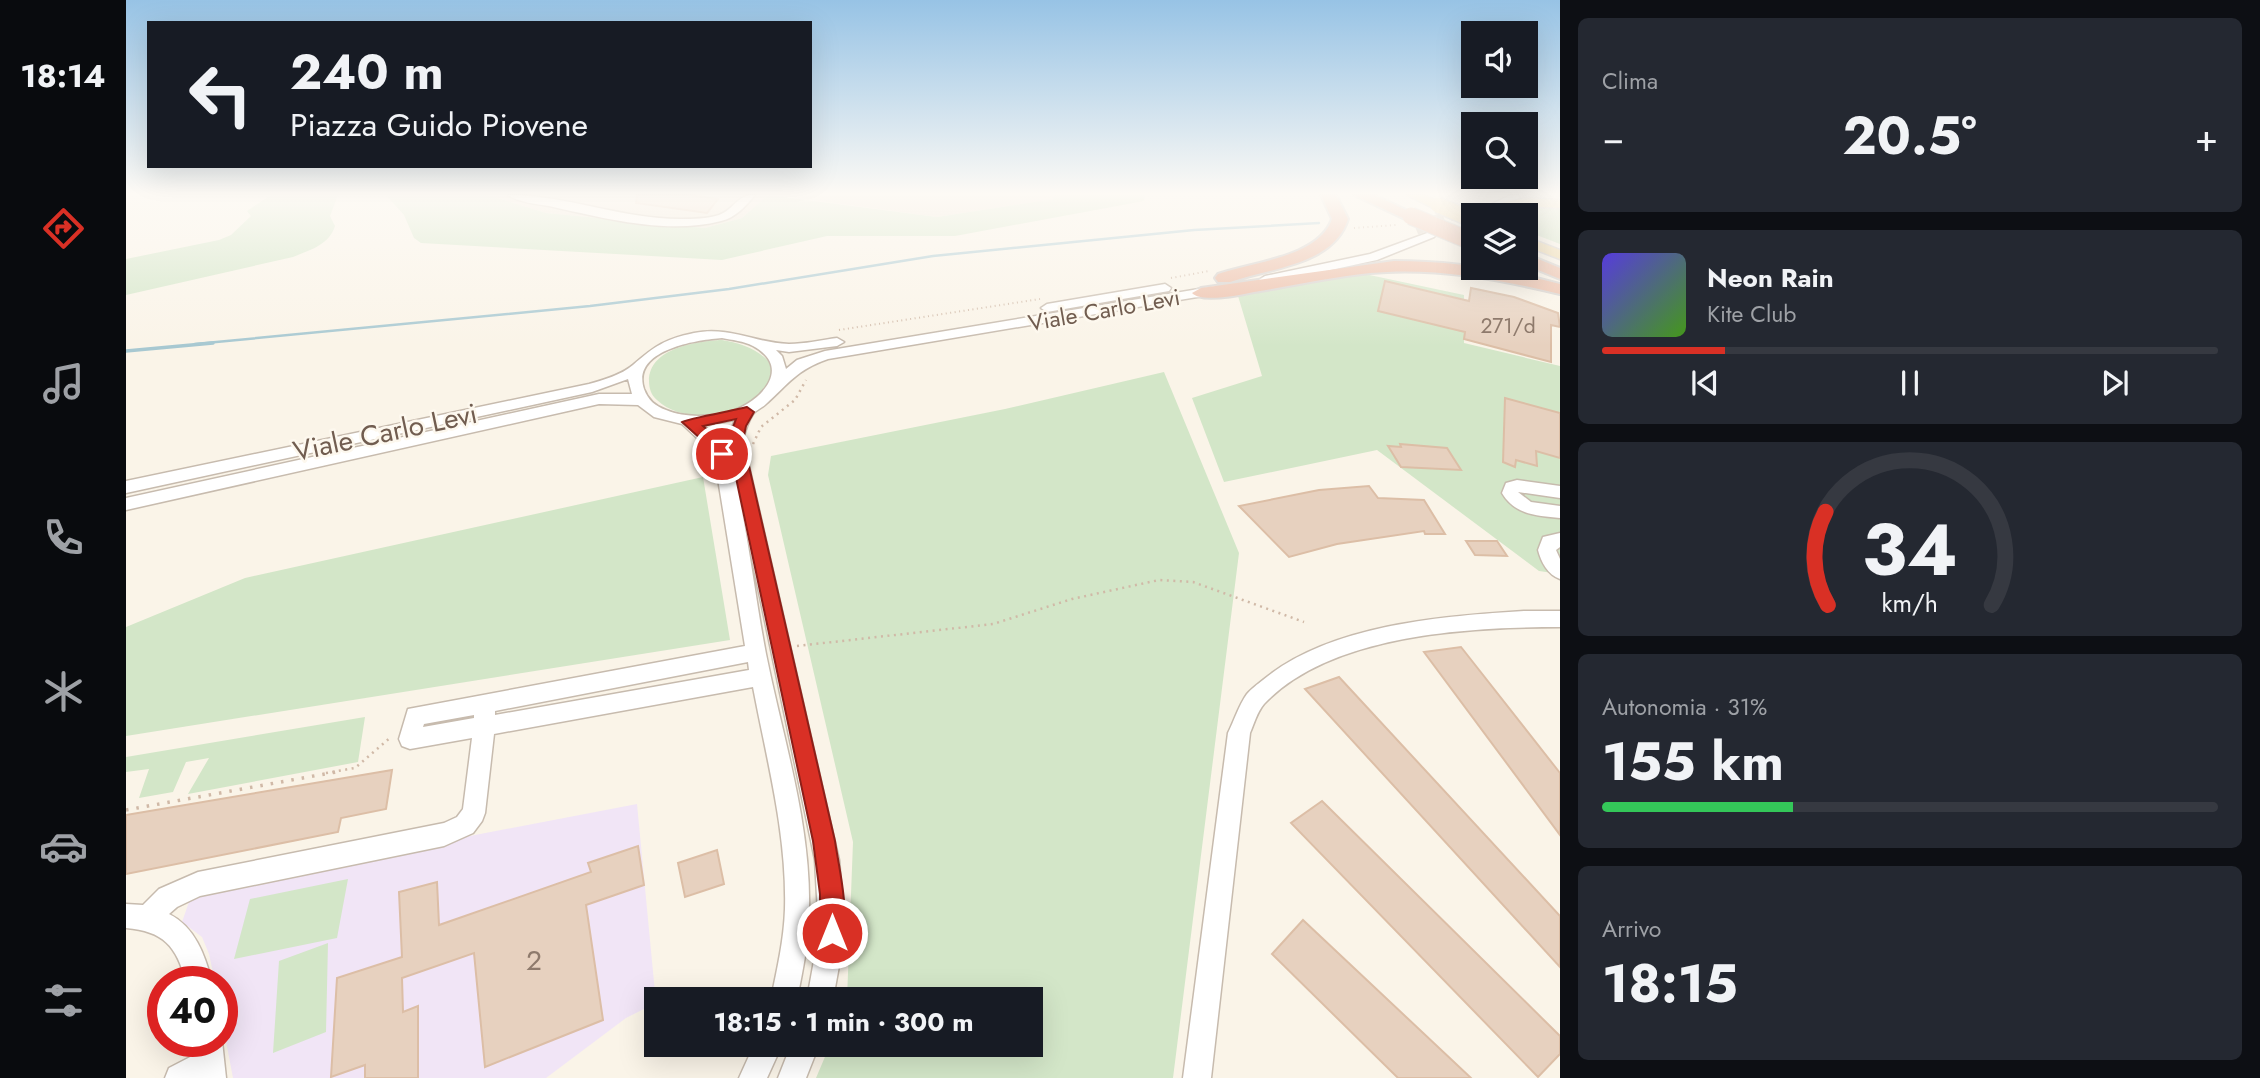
<!DOCTYPE html>
<html lang="it">
<head>
<meta charset="utf-8">
<style>
	:root { --surface:#171b24; --page:#242831; --text:#f1f3f6; --muted:#9ea1a6; --line:#363941; --accent:#d93025 }
	body { margin:0; font-family:Jost,sans-serif; background:var(--page); color:var(--text); height:100vh; display:flex; flex-direction:column; font-size:26px; white-space:nowrap }
	* { box-sizing:border-box; margin:0 }
	p { font-size:23px; color:var(--muted) }
	.icon { flex:none; width:38px; height:38px; fill:none; stroke:currentColor; stroke-width:2; stroke-linecap:round; stroke-linejoin:round }
	.map { position:relative; flex:1; overflow:hidden }
	.sheet { display:flex; flex-direction:column; gap:18px; padding:18px; background:#0d0f14; width:700px }
	.sheet>* { flex:none }
	.banner { position:absolute; left:21px; top:21px; width:665px; height:147px; border-radius:0px; box-shadow:0 7px 28px #0002; background:#171b24; color:var(--text); overflow:hidden }
	.controls { position:absolute; left:1335px; top:21px; display:grid; gap:14px }
	.controls a { display:grid; place-items:center; width:77px; height:77px; border-radius:0px; background:var(--surface); box-shadow:0 7px 28px #0002; font-size:35px }
	.speed { position:absolute; left:21px; top:966px; display:flex; gap:14px; font-size:35px; font-weight:700; text-align:center }
	.speed>* { display:grid; place-content:center; width:91px; height:91px; border-radius:50%; background:var(--surface); box-shadow:0 7px 28px #0002; line-height:1 }
	.speed .limit { border:10px solid #d22; background:#fff; color:#111 }
	.pin { position:absolute; display:grid; place-items:center; width:60px; height:60px; color:#fff; margin:-30px; border:4px solid #fff; border-radius:50%; box-shadow:0 2px 7px #0007 }
	.me { position:absolute; width:77px; margin:-38px; rotate:0deg; stroke-linejoin:round; filter:drop-shadow(0 0 5px #0008) }
	.turn { display:flex; align-items:center; gap:24px; height:147px; padding:0 28px; font-size:32px }
	.turn .icon { width:91px; height:91px; stroke-width:2.5 }
	.turn b { display:block; font-size:49px; line-height:60px }
	.big { font-size:52px; font-weight:700; line-height:1.1 }
	.sheet .card { flex:1; display:flex; flex-direction:column; justify-content:center; gap:10px; min-width:0; padding:0 24px; border-radius:10px; background:var(--page) }
	.sheet .dial { align-items:center; gap:0 }
	.dial svg { height:182px; overflow:visible; fill:none; stroke:var(--line); stroke-width:7; stroke-linecap:round; text-anchor:middle }
	.dial text { fill:var(--text); stroke:none }
	.song { display:flex; align-items:center; gap:21px }
	.cover { width:84px; height:84px; border-radius:10px; background:linear-gradient(135deg,hsl(250 70% 55%),hsl(100 70% 35%)) }
	.played { height:7px; border-radius:4px; background:linear-gradient(90deg,var(--accent) 20%,var(--line) 20%) }
	.keys { display:flex; justify-content:space-around; direction:ltr }
	.heat { display:flex; justify-content:space-between; align-items:center; font-size:38px; direction:ltr }
	.charge { height:10px; border-radius:5px; background:linear-gradient(90deg,#34c759 31%,var(--line) 0) }
	.trip { position:absolute; left:518px; top:987px; width:399px; height:70px; border-radius:0px; background:var(--surface); box-shadow:0 7px 28px #0002; font-weight:700; line-height:70px; text-align:center }
	main { display:flex; flex:1; min-height:0 }
	.tabs { display:flex; flex-direction:column; width:126px; justify-content:space-around; align-items:center; background:#090b0e; color:var(--muted) }
	.tabs .icon { width:49px; height:49px }
	.tabs .on { color:var(--accent) }
	.tabs b { font-size:32px; color:var(--text) }
	.map>svg:first-child { display:block }
</style>
</head>
<body>
<main>
<nav class="tabs">
<b>18:14</b>
<svg class="icon on" aria-label="directions" viewBox="0 0 24 24"><path d="M12 3l9 9-9 9-9-9zM9 14v-3h6M13 9l2 2-2 2"/></svg>
<svg class="icon" aria-label="music" viewBox="0 0 24 24"><path d="M9 18V5l10-2v13"/><circle cx="6" cy="18" r="3"/><circle cx="16" cy="16" r="3"/></svg>
<svg class="icon" aria-label="phone" viewBox="0 0 24 24"><path d="M5 4h4l2 5-3 2q2 4 5 5l2-3 5 2v4C11 20 4 13 5 4z"/></svg>
<svg class="icon" aria-label="climate" viewBox="0 0 24 24"><path d="M12 3v18M4 7l16 10M4 17L20 7"/></svg>
<svg class="icon" aria-label="car" viewBox="0 0 24 24"><path d="M5 17H2v-5l4-1 3-4h7l3 4 3 1v5h-3M9 17h6M6 11h13"/><circle cx="7" cy="17" r="2"/><circle cx="17" cy="17" r="2"/></svg>
<svg class="icon" aria-label="filters" viewBox="0 0 24 24"><path d="M4 7h16M4 17h16"/><circle cx="9" cy="7" r="2"/><circle cx="15" cy="17" r="2"/></svg>
</nav>
<div class="map">
<svg width="1434" height="1078" viewBox="0 0 1434 1078">
	<rect width="100%" height="100%" fill="#faf4e8"/>
	<path fill="#ede3d5" d="M362,195H642L616,218L579,228L420,213Z
		M650,195H929L928,199L811,217Z"/>
	<path fill="#f1e5f6" d="M511,804L530,1003L500,1018L420,1078H107L96,1020V982H89L83,954L76,937L56,922L64,899L292,846Z"/>
	<path fill="#d3e6c8" d="M145,195H212L204,216L209,226C203,245 184,250 167,257L0,295V259L93,240L105,235L125,216L121,211Z
		M260,195H362L420,213L579,228L616,218L642,195L811,217L927,199L929,195H1019L1018,201L829,236H701L596,260L295,243L288,238L278,215Z
		M1408,205L1434,207V244L1400,231V215H1380L1397,207Z
		M1234,273L1338,295V343L1434,366V574L1413,571L1251,450L1098,482L1066,398L1136,376L1112,296Z
		M596,340C626,344 672,367 631,398C606,417 556,424 531,400C525,395 523,388 523,381C523,348 571,341 596,340Z
		M1038,372L1113,553L1047,1078H690L704,1045H905V999H721L727,842L642,475L645,456L879,409Z
		M577,477L604,640L0,736V627L119,578Z
		M239,717L232,762L62,794L83,758L60,762L47,792L13,798L23,769L0,772V757Z
		M222,879L211,938L108,959L124,899Z
		M202,943L200,1032L147,1053L153,961Z"/>
	<g fill="none" stroke-linecap="round" stroke-linejoin="round">
		<path stroke="#a7c8d1" stroke-width="2.5" d="M69,344L464,306L603,289L807,256L1068,230L1193,223"/>
		<path stroke="#a7c8d1" stroke-width="3.5" d="M0,351L87,343"/>
	</g>
	<path fill="#e7d1bf" stroke="#dcbea6" stroke-width="2" d="M511,195H564L592,199L581,213L510,203Z
		M1259,281L1343,301L1345,288L1388,297L1432,313L1434,327L1425,325V362L1338,339L1339,332L1252,311Z
		M1379,398L1434,413V458L1410,451L1411,466L1390,460L1389,467L1377,462Z
		M1274,444L1321,448L1335,470L1275,467L1262,446L1275,447Z
		M1243,486L1252,498L1298,500L1319,534H1299L1298,531L1211,544L1163,557L1113,506L1193,490Z
		M1340,541H1371L1381,556L1349,555Z
		M1335,647L1434,773V835L1298,652Z
		M1213,677L1434,916V967L1179,689Z
		M266,770L260,809L215,818L212,832L0,874V815Z
		M1196,801L1434,1036V1054L1412,1077L1165,823Z
		M512,846L518,885L460,905L477,1020L359,1067L348,953L276,978L277,1012L292,1006V1078H239V1065L205,1077L211,978L276,957L273,892L311,882L313,925L465,872L462,863Z
		M591,850L598,884L559,897L552,863Z
		M1177,920L1345,1078H1272L1146,954Z"/>
	<g fill="none" stroke-linecap="round" stroke-linejoin="round">
		<path stroke="#d8cec2" stroke-width="12" stroke-dasharray="12 6" stroke-linecap="butt" d="M1290,229L1343,208"/>
		<g stroke="#c7bbae" stroke-width="3">
			<path id="minor" d="M382,195C440,195 496,219 555,219C567,219 581,219 593,215C609,209 610,195 629,195C620,206 609,218 595,221C541,235 477,218 423,206C410,204 392,202 382,195Z
				M1385,195H1399L1358,214L1348,212Z
				M1304,232L1310,235L1308,237L1251,260L1139,284L1133,280L1139,276L1244,254Z
				M1039,284L1045,288L1043,291L921,312L915,308L921,304Z
				M1091,286L1095,287V293L702,359C672,369 662,384 640,404C636,408 630,410 627,414C622,422 619,431 617,440L713,860L719,933L707,999H681L693,933L689,860L613,497C624,549 630,602 640,654C657,739 685,823 683,910C683,940 677,970 671,999H645C651,969 658,940 659,909C661,834 641,761 627,687L368,734L359,813L356,821L347,833L318,846L74,896L51,907L43,914C69,927 79,955 86,982H60C51,946 37,931 0,928V904L17,905L33,889L72,872L318,823L331,817L337,809L346,738L284,749L276,746L273,739L282,709L619,646L588,454L556,424L528,417L512,405L473,404L0,510V498L473,394H506L502,379L466,392L0,493V481L463,384C478,380 495,375 507,365C529,346 539,339 568,333C604,326 629,343 663,344C678,344 696,340 711,338L718,342L711,346L663,352L650,350L656,356L660,369L671,360L699,351ZM596,338C606,340 618,341 627,346C668,368 634,403 603,412C584,417 559,418 540,410C529,406 522,400 518,389C505,350 570,340 596,338ZM609,420L601,440L607,470C603,448 593,439 577,425ZM622,662L623,670L369,715V711ZM348,715V718L297,727L298,724Z
				M1391,480L1434,486V498L1392,492L1405,502L1434,506V518C1411,516 1389,515 1376,493L1380,483Z
				M1434,533V547L1430,550L1434,559V579C1422,575 1415,562 1412,550L1417,537Z
				M1398,611H1434V627C1343,627 1204,634 1138,704C1131,712 1128,724 1124,733L1085,1078H1057L1102,733C1108,721 1113,705 1121,694C1125,689 1132,684 1137,680C1203,625 1315,616 1398,611Z
				M68,1041H96L100,1078H39L43,1068L70,1054Z
				M628,1045H656L641,1078H613Z
				M665,1045H693L680,1078H652Z"/>
		</g>
		<g stroke="#d7d2ce" stroke-width="3">
			<path id="major" d="M1281,195H1299L1319,205L1317,208H1307Z
				M1400,198L1434,200V208L1400,206L1360,214L1353,210L1355,207Z
				M1400,237L1434,250V259L1400,246Z"/>
		</g>
		<g stroke="#d7d2ce" stroke-width="4">
			<path id="highway" d="M1195,195H1210L1222,219C1208,265 1144,268 1104,282H1092L1089,278L1092,274C1127,262 1193,257 1206,219Z
				M1228,195H1248L1293,216L1285,221L1279,219Z
				M1400,254L1434,268V279L1400,265Z
				M1268,261C1326,261 1378,269 1434,284V294C1371,279 1309,267 1244,273C1205,277 1166,286 1128,292C1114,295 1075,303 1066,293L1075,288Z"/>
		</g>
		<path stroke="#d0b9a7" stroke-width="2" stroke-dasharray="1 3.5" stroke-linecap="butt" d="M1228,228L1270,225
			M1045,278L1083,271
			M713,330L914,299"/>
		<path stroke="#d0b9a7" stroke-width="2.5" stroke-dasharray="2 4.5" stroke-linecap="butt" d="M627,444L635,427L669,400L680,380
			M671,646L867,624L946,599L1033,580L1067,582L1178,622
			M200,773L229,768L265,737"/>
		<path stroke="#d0b9a7" stroke-width="3.5" stroke-dasharray="2.5 8" stroke-linecap="butt" d="M0,810L210,772"/>
		<use href="#minor" fill="#fff" fill-rule="evenodd"/>
		<use href="#major" fill="#f0daa9" fill-rule="evenodd"/>
		<use href="#highway" fill="#ecbda7" fill-rule="evenodd"/>
		<g stroke="#d7d2ce" stroke-width="18" stroke-linecap="butt">
			<path id="major-bridge" d="M1312,205L1348,220"/>
		</g>
		<g stroke="#d7d2ce" stroke-width="19" stroke-linecap="butt">
			<path id="highway-bridge" d="M1285,216L1347,242"/>
		</g>
		<use href="#major-bridge" stroke="#f0daa9" stroke-width="15"/>
		<use href="#highway-bridge" stroke="#ecbda7" stroke-width="17"/>
	</g>
	<linearGradient id="sky" x2="0" y2="1"><stop stop-color="#97c3e5"/><stop offset="0.56" stop-color="#fdfaf5"/><stop offset="1" stop-color="#fdfaf5" stop-opacity="0"/></linearGradient>
	<rect width="1434" height="346" fill="url(#sky)"/>
	<path fill="#d93025" stroke="#8d1f18" stroke-width="2" d="M621,407L628,412L620,426L617,440L709,841C713,869 725,915 714,941L706,944L697,941L694,933V894L687,841L602,440L610,419L577,426L597,443L603,454L596,459L590,458L586,449L556,422C560,419 610,410 621,407Z"/>
	<g text-anchor="middle" stroke-width="5" stroke-linejoin="round" paint-order="stroke">
		<g font-size="21" fill="#8e7a6c">
			<text x="1382" y="333">271/d</text>
		</g>
		<g font-size="23" fill="#715d50" stroke="#fdf8ee">
			<text transform="translate(978 310) rotate(-10)" y="8">Viale Carlo Levi</text>
		</g>
		<g font-size="28" fill="#715d50" stroke="#fdf8ee">
			<text transform="translate(259 432) rotate(-12)" y="10">Viale Carlo Levi</text>
		</g>
		<g font-size="28" fill="#8e7a6c">
			<text x="408" y="970">2</text>
		</g>
	</g>
</svg>
<div class="controls">
<a><svg class="icon" aria-label="sound" viewBox="0 0 24 24"><path d="M4 9h4l5-4v14l-5-4H4zM17 9q2 3 0 6"/></svg></a>
<a><svg class="icon" aria-label="search" viewBox="0 0 24 24"><circle cx="10" cy="10" r="6"/><path d="M15 15l6 6"/></svg></a>
<a><svg class="icon" aria-label="layers" viewBox="0 0 24 24"><path d="M12 4l9 5-9 5-9-5zM3 14l9 5 9-5"/></svg></a>
</div>
<div class="speed"><div class="limit">40</div></div>
<div class="pin" style="left:596px;top:454px;background:#d93025"><svg class="icon" aria-label="arrive" viewBox="0 0 24 24"><path d="M6 21V4h12l-3 4 3 4H6"/></svg></div>
<svg class="me" style="left:706px;top:933px" viewBox="-20 -20 40 40"><circle r="17" fill="#d93025" stroke="#fff" stroke-width="3"/><path d="M0-11L8 9 0 5-8 9z" fill="#fff"/></svg>
<div class="trip">18:15 · 1 min · 300 m</div>
<div class="banner">
<div class="turn"><svg class="icon" aria-label="left" viewBox="0 0 24 24"><path d="M17 20v-9H6M10 6l-5 5 5 5"/></svg><div><b>240 m</b>Piazza Guido Piovene</div></div>
</div>
</div>
<section class="sheet">
<div class="card"><p>Clima</p>
<div class="heat"><a>−</a><b class="big">20.5°</b><a>+</a></div>
</div>
<div class="card">
<div class="song"><i class="cover"></i><div><b>Neon Rain</b><p>Kite Club</p></div></div>
<div class="played"></div>
<div class="keys"><svg class="icon" aria-label="previous" viewBox="0 0 24 24"><path d="M18 5L8 12l10 7zM5 5v14"/></svg><svg class="icon" aria-label="pause" viewBox="0 0 24 24"><path d="M8 5v14M16 5v14"/></svg><svg class="icon" aria-label="next" viewBox="0 0 24 24"><path d="M6 5l10 7-10 7zM19 5v14"/></svg></div>
</div>
<div class="card dial"><svg viewBox="0 0 100 80">
<path d="M14 69A42 42 0 1 1 86 69"/>
<path d="M14 69A42 42 0 0 1 13 28" stroke="#d93025"/>
<text x="50" y="56" font-size="32" font-weight="700">34</text>
<text x="50" y="72" font-size="11">km/h</text>
</svg></div>
<div class="card"><p>Autonomia · 31%</p><b class="big">155 km</b><div class="charge"></div></div>
<div class="card"><p>Arrivo</p><b class="big">18:15</b></div>
</section>
</main>
</body>
</html>
